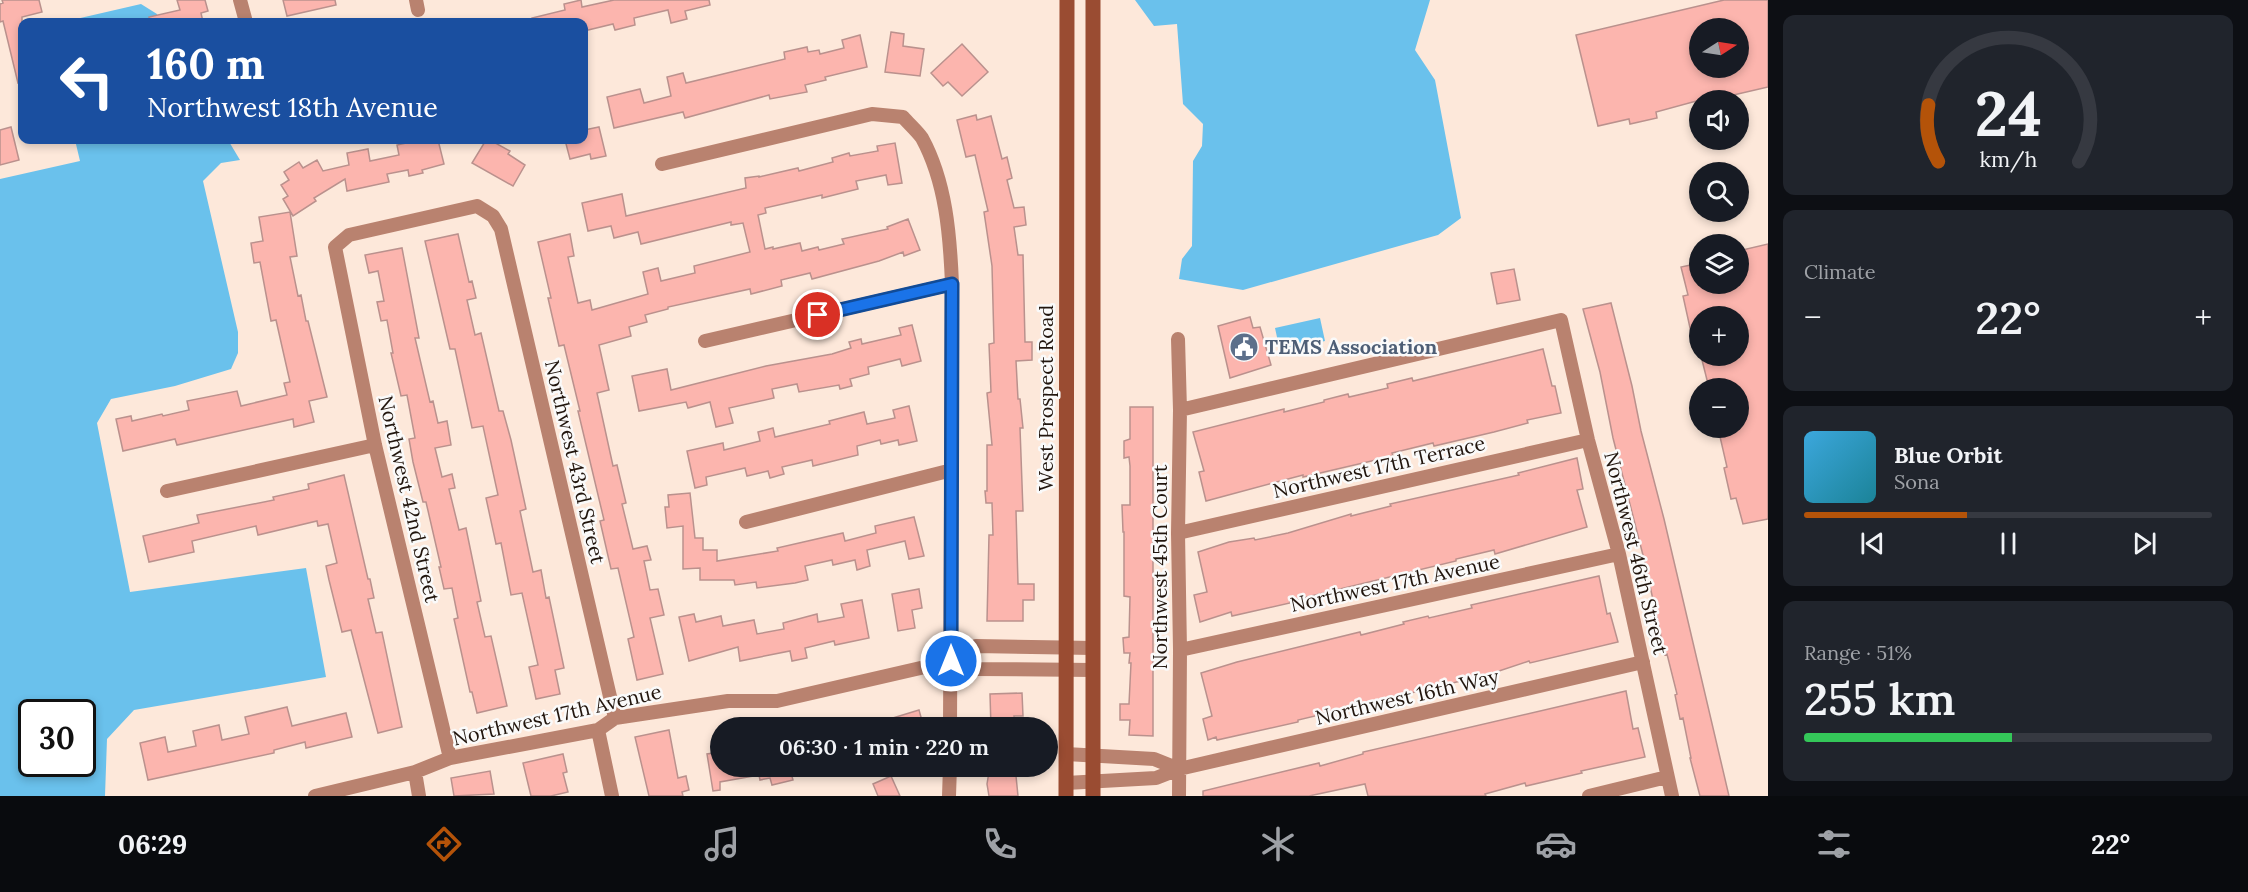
<!DOCTYPE html>
<html lang="en">
<head>
<meta charset="utf-8">
<style>
	:root { --surface:#171b24; --page:#20242c; --text:#f1f3f6; --muted:#9ea1a6; --line:#363941; --accent:#b45309 }
	body { margin:0; font-family:Lora,serif; background:var(--page); color:var(--text); height:100vh; display:flex; flex-direction:column; font-size:22px; white-space:nowrap }
	* { box-sizing:border-box; margin:0 }
	p { font-size:20px; color:var(--muted) }
	.icon { flex:none; width:33px; height:33px; fill:none; stroke:currentColor; stroke-width:2; stroke-linecap:round; stroke-linejoin:round }
	.map { position:relative; flex:1; overflow:hidden }
	.drawer { display:flex; flex-direction:column; gap:15px; padding:15px; background:#0d0f14; width:480px }
	.drawer>* { flex:none }
	.banner { position:absolute; left:18px; top:18px; width:570px; height:126px; border-radius:12px; box-shadow:0 3px 9px #0003; background:#1a4fa0; color:#fff; overflow:hidden }
	.needle { width:39px; rotate:78deg }
	.buttons { position:absolute; left:1689px; top:18px; display:grid; gap:12px }
	.buttons a { display:grid; place-items:center; width:60px; height:60px; border-radius:50%; background:var(--surface); box-shadow:0 3px 9px #0003; font-size:30px }
	.speed { position:absolute; left:18px; top:699px; display:flex; gap:12px; font-size:30px; font-weight:700; text-align:center }
	.speed>* { display:grid; place-content:center; width:78px; height:78px; border-radius:50%; background:var(--surface); box-shadow:0 3px 9px #0003; line-height:1 }
	.speed .limit { border:3px solid #111; border-radius:9px; background:#fff; color:#111 }
	.pin { position:absolute; display:grid; place-items:center; width:51px; height:51px; color:#fff; margin:-26px; border:3px solid #fff; border-radius:50%; box-shadow:0 2px 6px #0007 }
	.me { position:absolute; width:66px; margin:-33px; rotate:0deg; stroke-linejoin:round; filter:drop-shadow(0 0 4px #0008) }
	.turn { display:flex; align-items:center; gap:21px; height:126px; padding:0 30px; font-size:27px }
	.turn .icon { width:78px; height:78px; stroke-width:2.5 }
	.turn b { display:block; font-size:42px; line-height:51px }
	.big { font-size:45px; font-weight:600; line-height:1.1 }
	.drawer .tile { flex:1; display:flex; flex-direction:column; justify-content:center; gap:9px; min-width:0; padding:0 21px; border-radius:12px; background:var(--page) }
	.drawer .dial { align-items:center; gap:0 }
	.dial svg { height:156px; overflow:visible; fill:none; stroke:var(--line); stroke-width:7; stroke-linecap:round; text-anchor:middle }
	.dial text { fill:var(--text); stroke:none }
	.song { display:flex; align-items:center; gap:18px }
	.cover { width:72px; height:72px; border-radius:9px; background:linear-gradient(135deg,hsl(200 70% 55%),hsl(190 70% 35%)) }
	.played { height:6px; border-radius:3px; background:linear-gradient(90deg,var(--accent) 40%,var(--line) 40%) }
	.keys { display:flex; justify-content:space-around; direction:ltr }
	.heat { display:flex; justify-content:space-between; align-items:center; font-size:33px; direction:ltr }
	.charge { height:9px; border-radius:4px; background:linear-gradient(90deg,#34c759 51%,var(--line) 0) }
	.trip { position:absolute; left:710px; top:717px; width:348px; height:60px; border-radius:30px; background:var(--surface); box-shadow:0 3px 9px #0003; font-weight:600; line-height:60px; text-align:center }
	.dock { display:flex; height:96px; justify-content:space-around; align-items:center; background:#090b0e; color:var(--muted) }
	.dock .icon { width:42px; height:42px }
	.dock .active { color:var(--accent) }
	.dock b { font-size:27px; color:var(--text) }
	main { display:flex; flex:1; min-height:0 }
	.map>svg:first-child { display:block }
</style>
</head>
<body>
<main>
<div class="map">
<svg width="1768" height="796" viewBox="0 0 1768 796">
	<rect width="100%" height="100%" fill="#fde8da"/>
	<path fill="#6ac1ec" fill-rule="evenodd" d="M1135,0H1430L1415,50L1435,80L1461,218L1438,235L1243,290L1179,279L1182,259L1192,246L1193,161L1202,146L1203,124L1183,104L1177,24L1154,26Z
		M141,4L157,14L159,22H63Z
		M75,140H228L240,160L221,163L203,181L238,332V353L231,369L175,386L111,399L97,423L130,592L306,568L326,677L134,710L107,739L105,796H0V179L80,161ZM32,712H82V764H32Z
		M1320,318L1325,341L1280,351L1275,328Z"/>
	<path fill="#fcb5ae" stroke="#ba918d" stroke-width="1.5" fill-rule="evenodd" d="M2,0H39L42,12L22,17V82L18,83L3,21L0,22V4L3,3Z
		M177,0H205L208,11L201,13L203,22H150L149,17L180,10Z
		M283,0H335L336,5L287,16Z
		M581,0L582,7L614,0H709L710,5L685,11L687,19L671,23L668,10L634,18L635,25L615,30L613,24L584,31V22H533L532,18L565,10L564,4Z
		M1724,0H1768V87L1712,100H1700L1656,112L1657,118L1630,124L1629,119L1598,126L1576,35ZM1700,28H1738V68H1700Z
		M891,32L904,34L903,46L924,49L920,76L885,72Z
		M860,35L867,67L825,77L826,80L805,85L807,92L770,99L769,95L685,118L683,112L614,128L607,97L640,89L644,103L671,96L667,77L683,73L686,83L785,59L784,52L807,47L808,52L819,50L820,54L844,48L842,40Z
		M962,44L988,72L962,96L948,82L943,86L931,73Z
		M976,115L977,120L991,116L1002,159L1007,157L1012,178L1007,180L1014,208L1024,207L1026,225L1014,227L1018,255H1023L1025,342H1032V360L1016,361L1018,399H1020L1023,428H1020L1023,511H1016L1018,584H1034V600H1023V621H987L989,535H993L992,503H986L985,491H987V445H992L987,393L991,392L989,344L994,343L992,266L984,212L988,211L975,155L966,157L957,120Z
		M11,127L19,160L0,165V130Z
		M599,127L606,156L591,159L590,154L570,159L565,140H584V130Z
		M420,140H438L444,164L422,170L423,173L409,176L408,170L387,174L389,182L347,191L345,179L314,198L316,201L293,216L283,199L288,196L281,185L289,180L284,172L299,162L303,168L317,160L323,171L349,165L347,153L368,149L370,161L399,155L397,145Z
		M486,140H490L510,151L508,154L525,165L513,186L472,163Z
		M895,143L902,183L888,185L886,175L856,181L858,189L822,198V195L765,208L766,213L758,215L765,249L773,247V249L800,243L802,251L818,247L819,250L844,244L842,239L888,229L887,227L908,219L920,250L904,256L903,252L879,261L812,279L810,273L781,280L782,286L751,294L750,289L668,307V309L645,315L647,322L629,327L631,336L599,345L609,390L597,393L613,466L617,465L626,503L622,504L633,549L647,546L651,560L644,561L650,590L658,589L664,615L650,618L663,674L637,680L628,639L634,637L618,568L611,569L600,521L604,520L578,411H580L564,345L559,346L548,298H551L538,242L570,234L574,256L568,257L578,303L590,300L592,310L648,294L643,272L658,268L661,281L695,273L694,266L750,252L743,223L731,225V222L641,244L638,232L614,238L611,226L588,231L582,203L622,194L626,216L746,188L745,178L759,176V177L798,168L799,171L833,162L832,158L849,153L850,156L878,151L877,146Z
		M290,212L297,256L290,257L298,296L301,295L306,321H308L327,397L309,401L314,422L294,427L293,419L177,445L175,439L123,451L116,419L131,416L132,421L162,414L163,416L189,410L187,401L237,391L241,406L287,395L284,383L290,382L276,320L271,321L260,262L254,263L251,243L263,241L259,217Z
		M458,234L469,282L472,281L476,298L467,300L475,335L481,333L499,411H503L511,440L526,509L520,511L533,572L541,570L546,598L549,597L564,668L555,670L560,694L536,699L529,667L538,665L522,593L511,595L501,543L496,544L486,498L498,495L483,426L472,428L455,349H450L425,241Z
		M1768,244V519L1743,524L1736,498L1731,499L1724,468L1727,467L1718,428H1738V388H1709L1701,356H1738V316H1700V345L1694,346L1683,296L1688,295L1681,267L1700,263V284H1738V251Z
		M402,248L419,338H415L430,402L433,401L438,423L447,421L451,445L435,448L442,477L452,474L455,488L449,489L459,530L466,528L481,601L477,602L485,637L491,636L507,706L477,713L472,692H470L454,619L458,618L452,588L444,589L439,567H441L426,502H423L413,462L409,439L415,438L407,395L401,396L391,353H393L387,320L381,321L377,302L384,301L378,271L369,273L365,255Z
		M1514,269L1520,300L1497,304L1491,273Z
		M1611,303L1632,386L1641,431L1664,519L1729,796H1700L1690,758H1691L1683,718L1680,719L1675,695L1677,694L1667,654L1665,655L1645,563L1613,438L1600,372L1583,309Z
		M1250,317L1253,328L1260,327L1271,365L1230,378L1218,326Z
		M912,325L921,361L902,366L900,359L868,367L869,374L850,379L852,386L840,389L839,385L799,392L797,384L772,389L774,398L729,408L733,423L716,427L710,402L688,408L686,402L639,411L632,376L667,369L671,390L766,366L832,354L851,348L849,342L861,339L862,344L901,335L899,328Z
		M1543,349L1552,386H1555L1561,413L1527,420L1528,423L1494,432L1434,446L1433,443L1392,453L1393,456L1303,477V475L1206,501L1199,472L1204,471L1193,432L1284,409V412L1324,402V400L1348,394L1349,397L1388,388L1387,384L1412,378L1413,381Z
		M909,406L917,441L899,445L898,440L881,444L880,440L857,446L858,455L813,466L812,460L782,467L784,474L770,478L768,471L747,476L745,468L706,477L707,485L695,488L687,451L723,443L724,450L760,441L758,432L773,428L775,437L830,424L829,421L864,412L867,424L895,418L893,410Z
		M1130,407H1153V736L1129,735L1130,720H1120V704H1129L1131,663H1129L1130,653H1124L1123,638L1129,637L1130,597L1124,596V532H1123L1122,505H1130V466L1129,457L1124,458V441L1130,439Z
		M1577,458L1583,489L1577,490L1587,527L1495,554L1494,550L1456,559V561L1290,601V603L1232,616L1231,612L1200,622L1194,595L1207,592L1198,552L1229,542L1254,538L1255,540L1288,533L1351,514V516L1391,506L1390,504L1519,475L1518,473Z
		M344,475L368,579H370L374,598L368,599L376,633L382,632L402,727L378,733L351,630L342,632L329,580L326,566L337,563L328,524L318,526L317,521L258,535L256,526L192,541L194,552L149,562L143,536L199,523L197,515L274,500L273,497L309,489L308,484Z
		M690,493L695,538H703V550H717V561L778,551L777,548L843,533L845,541L876,533L875,526L914,517L924,556L909,559L905,541L867,550L870,566L857,570L855,560L833,565L832,560L805,566L808,580L795,583L757,588L756,582L735,585L734,580H700V568L683,569V526L667,528L665,507H669L668,495Z
		M1599,576L1607,614L1610,613L1618,642L1530,663L1529,661L1490,674L1298,720V722L1217,740L1216,737L1208,740L1203,719L1212,716L1201,673L1237,662L1360,632L1361,635L1404,624L1403,622L1428,616L1429,618L1472,608L1471,605Z
		M919,589L922,608L912,610L915,628L898,631L892,594Z
		M862,600L869,638L835,645L834,641L805,648L807,658L792,661L790,651L740,661L738,647L689,661L679,617L694,614L696,622L721,616L723,626L754,620L757,634L784,629L783,623L817,614L818,622L844,617L841,604Z
		M1626,691L1633,729L1638,728L1645,757L1581,771L1582,773L1526,786L1525,783L1485,794L1486,796H1368L1365,784L1309,796H1203V791L1319,763L1320,766L1363,754V752Z
		M1022,693L1023,716H1014L1015,728H991L990,694Z
		M287,707L292,726L346,713L352,737L306,748L305,742L274,750V753L148,780L140,743L165,737L168,752L196,746L193,731L219,725L222,740L249,734L245,717Z
		M919,710L924,728H873V724Z
		M669,730L678,778L686,776L689,790L682,792L683,796H649L635,737Z
		M720,752V766H796L797,772L791,773L793,780L772,785L770,778L760,780L759,775L720,782V790L713,791L707,754Z
		M563,754L567,772L563,773L568,792L551,796H531L523,763Z
		M990,766H1015L1018,796H989L987,784Z
		M490,771L494,794L454,796L451,778Z
		M891,776L900,796H878L873,784Z"/>
	<g fill="none" stroke-linecap="round" stroke-linejoin="round">
		<path stroke="#b9826f" stroke-width="14" d="M240,0L246,22
			M416,0L418,10
			M662,164L872,114L903,117C909,124 917,131 922,138C946,182 950,235 952,284L950,728
			M1178,339L1180,410L1178,533L1180,650L1179,796
			M705,341L952,284
			M1180,410L1561,320L1588,440L1619,554L1672,796
			M167,491L375,445
			M746,522L952,470
			M1178,533L1588,440
			M1180,650L1619,554
			M951,661L976,669L1093,670
			M598,730L612,796
			M1066,754L1154,759L1179,769
			M450,758L375,445L335,247L349,235L477,206L493,216L501,229L615,718
			M415,772L419,796
			M1066,783L1156,778L1179,769L1643,662
			M315,796L415,772L450,758L598,730L615,718L728,701H777L951,661L976,646L1093,648
			M949,796L950,766
			M1589,796L1667,777"/>
		<path stroke="#9a4c32" stroke-width="15" d="M1066,796L1067,0
			M1093,796V0"/>
	</g>
	<g fill="none" stroke-linecap="round" stroke-linejoin="round">
		<g stroke="#114b97" stroke-width="15">
			<path id="route" d="M818,315L952,284L951,661"/>
		</g>
		<use href="#route" stroke="#1a73e8" stroke-width="10"/>
	</g>
	<defs>
		<g id="civic-disc" transform="scale(1.5)"><circle r="9.5" fill="#5c6f8a" stroke="#fafafa"/><path d="M-.6-6.5H3V-4.5H.6V-3L4-1V1h2V6H-6V1h2V-1L-.6-3ZM-1.2 2.5V6h2.4V2.5Z" fill="#fff"/></g>
	</defs>
	<g fill-rule="evenodd">
		<use href="#civic-disc" x="1244" y="347"/>
	</g>
	<g text-anchor="middle" stroke-width="5" stroke-linejoin="round" paint-order="stroke">
		<g font-size="20" font-weight="bold" fill="#4e5e75" stroke="#fafafa" text-anchor="start">
			<text x="1265" y="354">TEMS Association</text>
		</g>
		<g font-size="20" fill="#21150d" stroke="#fafafa">
			<text transform="translate(1046 398) rotate(-90)" y="7">West Prospect Road</text>
			<text transform="translate(575 462) rotate(77)" y="7">Northwest 43rd Street</text>
			<text transform="translate(1379 467) rotate(-13)" y="7">Northwest 17th Terrace</text>
			<text transform="translate(409 499) rotate(77)" y="7">Northwest 42nd Street</text>
			<text transform="translate(1636 553) rotate(76)" y="7">Northwest 46th Street</text>
			<text transform="translate(1160 567) rotate(-90)" y="7">Northwest 45th Court</text>
			<text transform="translate(1395 583) rotate(-12)" y="7">Northwest 17th Avenue</text>
			<text transform="translate(1407 697) rotate(-13)" y="7">Northwest 16th Way</text>
			<text transform="translate(557 715) rotate(-13)" y="7">Northwest 17th Avenue</text>
		</g>
	</g>
</svg>
<div class="buttons">
<a><svg class="needle" viewBox="-14 -14 28 28"><path d="M0-13l5 13h-10z" fill="#e53935"/><path d="M0 13l5-13h-10z" fill="#9ea1a6"/></svg></a>
<a><svg class="icon" aria-label="sound" viewBox="0 0 24 24"><path d="M4 9h4l5-4v14l-5-4H4zM17 9q2 3 0 6"/></svg></a>
<a><svg class="icon" aria-label="search" viewBox="0 0 24 24"><circle cx="10" cy="10" r="6"/><path d="M15 15l6 6"/></svg></a>
<a><svg class="icon" aria-label="layers" viewBox="0 0 24 24"><path d="M12 4l9 5-9 5-9-5zM3 14l9 5 9-5"/></svg></a>
<a>+</a>
<a>−</a>
</div>
<div class="speed"><div class="limit">30</div></div>
<div class="pin" style="left:818px;top:315px;background:#d93025"><svg class="icon" aria-label="arrive" viewBox="0 0 24 24"><path d="M6 21V4h12l-3 4 3 4H6"/></svg></div>
<svg class="me" style="left:951px;top:661px" viewBox="-20 -20 40 40"><circle r="17" fill="#1a73e8" stroke="#fff" stroke-width="3"/><path d="M0-11L8 9 0 5-8 9z" fill="#fff"/></svg>
<div class="trip">06:30 · 1 min · 220 m</div>
<div class="banner">
<div class="turn"><svg class="icon" aria-label="left" viewBox="0 0 24 24"><path d="M17 20v-9H6M10 6l-5 5 5 5"/></svg><div><b>160 m</b>Northwest 18th Avenue</div></div>
</div>
</div>
<section class="drawer">
<div class="tile dial"><svg viewBox="0 0 100 80">
<path d="M14 69A42 42 0 1 1 86 69"/>
<path d="M14 69A42 42 0 0 1 9 40" stroke="#b45309"/>
<text x="50" y="56" font-size="32" font-weight="700">24</text>
<text x="50" y="72" font-size="11">km/h</text>
</svg></div>
<div class="tile"><p>Climate</p>
<div class="heat"><a>−</a><b class="big">22°</b><a>+</a></div>
</div>
<div class="tile">
<div class="song"><i class="cover"></i><div><b>Blue Orbit</b><p>Sona</p></div></div>
<div class="played"></div>
<div class="keys"><svg class="icon" aria-label="previous" viewBox="0 0 24 24"><path d="M18 5L8 12l10 7zM5 5v14"/></svg><svg class="icon" aria-label="pause" viewBox="0 0 24 24"><path d="M8 5v14M16 5v14"/></svg><svg class="icon" aria-label="next" viewBox="0 0 24 24"><path d="M6 5l10 7-10 7zM19 5v14"/></svg></div>
</div>
<div class="tile"><p>Range · 51%</p><b class="big">255 km</b><div class="charge"></div></div>
</section>
</main>
<nav class="dock">
<b>06:29</b>
<svg class="icon active" aria-label="directions" viewBox="0 0 24 24"><path d="M12 3l9 9-9 9-9-9zM9 14v-3h6M13 9l2 2-2 2"/></svg>
<svg class="icon" aria-label="music" viewBox="0 0 24 24"><path d="M9 18V5l10-2v13"/><circle cx="6" cy="18" r="3"/><circle cx="16" cy="16" r="3"/></svg>
<svg class="icon" aria-label="phone" viewBox="0 0 24 24"><path d="M5 4h4l2 5-3 2q2 4 5 5l2-3 5 2v4C11 20 4 13 5 4z"/></svg>
<svg class="icon" aria-label="climate" viewBox="0 0 24 24"><path d="M12 3v18M4 7l16 10M4 17L20 7"/></svg>
<svg class="icon" aria-label="car" viewBox="0 0 24 24"><path d="M5 17H2v-5l4-1 3-4h7l3 4 3 1v5h-3M9 17h6M6 11h13"/><circle cx="7" cy="17" r="2"/><circle cx="17" cy="17" r="2"/></svg>
<svg class="icon" aria-label="filters" viewBox="0 0 24 24"><path d="M4 7h16M4 17h16"/><circle cx="9" cy="7" r="2"/><circle cx="15" cy="17" r="2"/></svg>
<b>22°</b>
</nav>
</body>
</html>
